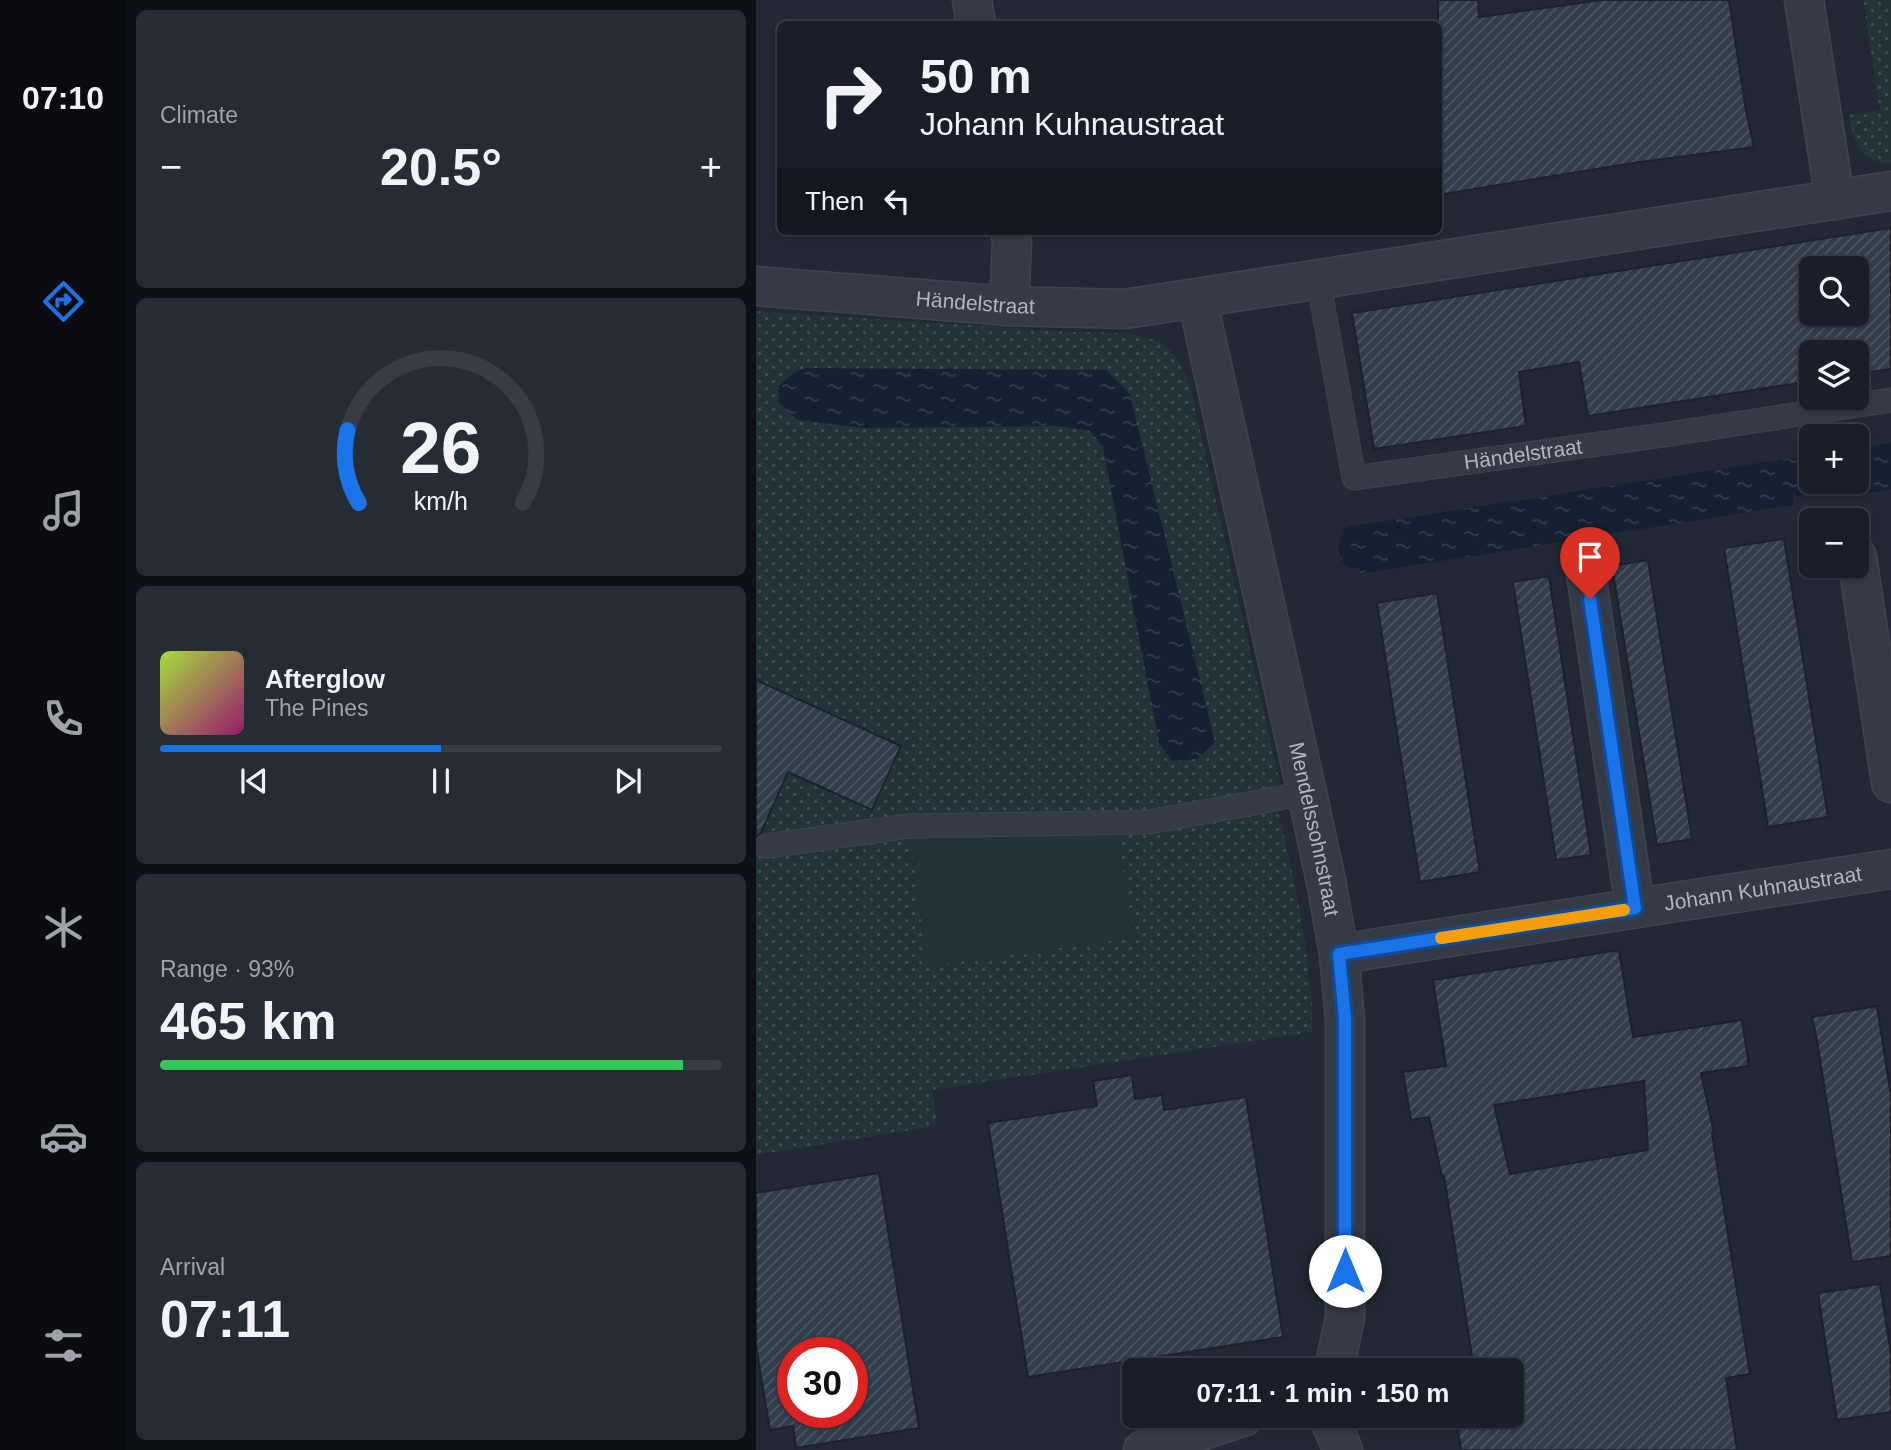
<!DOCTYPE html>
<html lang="en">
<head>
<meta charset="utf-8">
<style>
	:root { --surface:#181f28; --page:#252c34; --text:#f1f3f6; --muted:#9fa2a8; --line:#363d45; --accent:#1a73e8 }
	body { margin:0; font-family:Arial,sans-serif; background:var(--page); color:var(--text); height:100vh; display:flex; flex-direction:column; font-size:26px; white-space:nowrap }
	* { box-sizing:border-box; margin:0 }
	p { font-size:23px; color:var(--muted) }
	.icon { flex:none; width:38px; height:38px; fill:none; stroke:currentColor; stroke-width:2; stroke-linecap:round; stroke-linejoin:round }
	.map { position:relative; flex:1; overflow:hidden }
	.drawer { display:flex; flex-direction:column; gap:10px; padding:10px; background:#0d1116; width:630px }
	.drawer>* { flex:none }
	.banner { position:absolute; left:21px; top:21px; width:665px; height:214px; border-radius:10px; box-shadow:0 2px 5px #0004,0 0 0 2px var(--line); background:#181f28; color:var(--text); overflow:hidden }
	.buttons { position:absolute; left:1043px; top:256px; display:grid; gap:14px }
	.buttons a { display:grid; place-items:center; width:70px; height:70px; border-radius:10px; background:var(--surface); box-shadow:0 2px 5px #0004,0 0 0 2px var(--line); font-size:35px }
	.speed { position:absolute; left:21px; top:1337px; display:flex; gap:14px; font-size:35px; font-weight:700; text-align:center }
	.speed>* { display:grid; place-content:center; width:91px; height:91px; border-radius:50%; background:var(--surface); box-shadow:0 2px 5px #0004,0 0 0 2px var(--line); line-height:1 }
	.speed .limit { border:10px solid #d22; background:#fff; color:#111 }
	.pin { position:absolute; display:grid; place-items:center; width:60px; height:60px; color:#fff; margin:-72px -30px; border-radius:50% 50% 50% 0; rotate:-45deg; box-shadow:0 0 7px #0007 }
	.pin .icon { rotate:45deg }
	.me { position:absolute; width:77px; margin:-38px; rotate:0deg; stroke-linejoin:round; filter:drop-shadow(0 0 5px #0008) }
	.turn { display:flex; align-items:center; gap:24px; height:147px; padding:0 28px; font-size:32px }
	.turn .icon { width:91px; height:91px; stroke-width:2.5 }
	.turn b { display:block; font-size:49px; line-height:60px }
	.then { display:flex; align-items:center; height:66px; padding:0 28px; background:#0003; gap:14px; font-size:26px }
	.big { font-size:52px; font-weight:800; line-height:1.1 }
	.drawer .tile { flex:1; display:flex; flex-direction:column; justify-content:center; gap:10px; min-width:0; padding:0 24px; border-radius:10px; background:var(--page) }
	.drawer .dial { align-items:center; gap:0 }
	.dial svg { height:182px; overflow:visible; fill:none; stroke:var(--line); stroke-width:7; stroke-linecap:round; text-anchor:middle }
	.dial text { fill:var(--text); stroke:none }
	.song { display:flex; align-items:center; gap:21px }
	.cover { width:84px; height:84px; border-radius:10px; background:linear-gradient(135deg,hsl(80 70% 55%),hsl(320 70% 35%)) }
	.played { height:7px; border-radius:4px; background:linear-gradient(90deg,var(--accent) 50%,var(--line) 50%) }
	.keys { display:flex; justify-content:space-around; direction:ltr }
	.heat { display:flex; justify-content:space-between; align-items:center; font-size:38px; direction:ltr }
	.charge { height:10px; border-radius:5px; background:linear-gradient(90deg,#34c759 93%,var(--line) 0) }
	.trip { position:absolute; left:366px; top:1358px; width:402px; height:70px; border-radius:10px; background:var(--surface); box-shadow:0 2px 5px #0004,0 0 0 2px var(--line); font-weight:800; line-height:70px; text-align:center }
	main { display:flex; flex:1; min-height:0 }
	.tabs { display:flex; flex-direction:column; width:126px; justify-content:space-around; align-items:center; background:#0a0c10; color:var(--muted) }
	.tabs .icon { width:49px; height:49px }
	.tabs .on { color:var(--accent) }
	.tabs b { font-size:32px; color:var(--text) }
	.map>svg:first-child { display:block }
</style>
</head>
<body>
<main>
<nav class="tabs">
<b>07:10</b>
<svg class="icon on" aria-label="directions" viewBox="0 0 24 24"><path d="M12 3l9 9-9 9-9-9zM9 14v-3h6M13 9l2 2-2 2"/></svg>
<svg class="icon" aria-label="music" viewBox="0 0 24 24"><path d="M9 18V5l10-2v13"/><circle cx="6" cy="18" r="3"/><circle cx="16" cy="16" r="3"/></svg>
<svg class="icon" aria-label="phone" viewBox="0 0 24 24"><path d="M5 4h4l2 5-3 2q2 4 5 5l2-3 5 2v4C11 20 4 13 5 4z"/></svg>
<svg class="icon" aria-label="climate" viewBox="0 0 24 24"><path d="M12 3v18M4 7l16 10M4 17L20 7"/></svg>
<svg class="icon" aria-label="car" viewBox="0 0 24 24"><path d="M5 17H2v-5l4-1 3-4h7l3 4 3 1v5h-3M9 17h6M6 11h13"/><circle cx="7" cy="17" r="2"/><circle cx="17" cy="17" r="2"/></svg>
<svg class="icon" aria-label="filters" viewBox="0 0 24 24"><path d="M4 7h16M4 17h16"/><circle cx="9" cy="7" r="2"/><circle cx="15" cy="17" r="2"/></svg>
</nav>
<section class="drawer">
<div class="tile"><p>Climate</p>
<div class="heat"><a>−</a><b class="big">20.5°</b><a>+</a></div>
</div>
<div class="tile dial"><svg viewBox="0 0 100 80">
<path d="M14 69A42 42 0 1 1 86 69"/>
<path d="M14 69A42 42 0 0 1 9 37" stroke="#1a73e8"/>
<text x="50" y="56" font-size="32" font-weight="700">26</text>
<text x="50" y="72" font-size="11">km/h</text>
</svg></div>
<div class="tile">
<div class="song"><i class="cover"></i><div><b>Afterglow</b><p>The Pines</p></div></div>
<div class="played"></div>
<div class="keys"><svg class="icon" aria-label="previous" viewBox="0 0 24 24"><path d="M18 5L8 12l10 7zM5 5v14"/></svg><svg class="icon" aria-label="pause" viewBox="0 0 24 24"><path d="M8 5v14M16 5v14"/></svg><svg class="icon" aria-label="next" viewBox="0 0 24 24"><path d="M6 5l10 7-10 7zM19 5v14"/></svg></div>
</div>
<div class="tile"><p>Range · 93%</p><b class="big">465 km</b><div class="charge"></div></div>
<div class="tile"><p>Arrival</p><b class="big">07:11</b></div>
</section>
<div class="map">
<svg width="1135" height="1450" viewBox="0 0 1135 1450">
	<defs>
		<pattern id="grass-dots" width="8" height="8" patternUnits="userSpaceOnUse" patternTransform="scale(1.75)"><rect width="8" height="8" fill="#223437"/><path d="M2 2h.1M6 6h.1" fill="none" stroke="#404f52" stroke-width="1.8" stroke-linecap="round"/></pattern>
		<pattern id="water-ripples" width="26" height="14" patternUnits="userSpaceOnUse" patternTransform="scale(1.75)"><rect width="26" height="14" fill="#152032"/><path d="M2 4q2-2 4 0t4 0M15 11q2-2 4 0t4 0" fill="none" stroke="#343e4e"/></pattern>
		<pattern id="building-hatch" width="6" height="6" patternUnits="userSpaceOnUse" patternTransform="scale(1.75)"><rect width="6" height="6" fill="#323d4c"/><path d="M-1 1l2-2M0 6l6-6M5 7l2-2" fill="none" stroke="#4d5764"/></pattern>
	</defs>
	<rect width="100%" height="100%" fill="#202935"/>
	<path fill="url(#grass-dots)" d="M1107,0H1135V163C1102,162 1098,142 1093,115L1124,110Z
		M0,311L317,332C344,333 390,329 412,348C424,359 430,376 435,391L525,787L522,808L545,915L556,999V1032L176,1090L181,1126L0,1155Z"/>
	<path fill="#223437" d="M362,834L378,938L172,966L154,839Z"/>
	<path fill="url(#water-ripples)" d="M50,368L350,370L374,394L459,742L441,759L416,761L403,743L347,447L334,431L304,426L109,428L41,420L22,402L23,386L39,372Z
		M1135,443V489L1112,493L1111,486L1037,497V505L604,574L603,568C598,568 594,568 591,566C579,558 582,535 591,527L1055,455V481H1101V448Z"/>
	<path fill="url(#building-hatch)" stroke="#1b222d" stroke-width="2" fill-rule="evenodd" d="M682,0H722L723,17L846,0H973L990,111L998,147L877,163L682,195Z
		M1135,228V369L1101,374V352H1055V381L832,416L823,362L763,372L770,426L618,449L596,313ZM1055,268H1101V313H1055Z
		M1028,539L1072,817L1012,827L968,548Z
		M892,560L936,839L901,845L856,566Z
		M793,576L835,855L800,860L757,582Z
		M681,593L724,872L664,882L621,603Z
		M0,680L145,746L116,810L32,772L5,833L0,837Z
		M863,950L877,1037L986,1020L993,1066L945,1073L958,1133H956L994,1374L970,1378L981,1450H705L700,1416H756V1370H693L691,1360L716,1356L688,1176L686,1177L673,1117L655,1120L647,1072L690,1066L677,980ZM888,1081L892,1150L754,1174L738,1105Z
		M1121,1006L1135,1096V1256L1096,1262L1061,1041L1056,1017Z
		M376,1075L379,1099L406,1095L408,1110L490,1097L527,1337L272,1377L232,1123L341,1106L337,1081Z
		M123,1173L163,1428L40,1448L37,1426L14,1430L0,1346V1193ZM37,1353H96V1412H37Z
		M1124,1284L1135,1354V1412L1081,1420L1062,1293Z"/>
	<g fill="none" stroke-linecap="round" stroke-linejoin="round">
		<g stroke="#3d4450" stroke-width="25">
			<g id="lane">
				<path id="s1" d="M562,279L598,478L907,435L1135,400"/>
				<path d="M10,846L153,826L393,822L551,793"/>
			</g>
		</g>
		<g stroke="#3d4450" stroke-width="41">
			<g id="street">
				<path d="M216,0L220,24"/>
				<path d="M1048,0L1079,200"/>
				<path id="s2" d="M0,286L253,306L369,309L1135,191"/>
				<path id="s3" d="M441,298L551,793L570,881L583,954L589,1019V1318L580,1360L576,1370"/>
				<path d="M253,306L256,243L254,231"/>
				<path d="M1101,557L1135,783"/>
				<path d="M830,573L879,908"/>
				<path id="s4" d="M583,954L1135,869"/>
				<path d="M572,1416L587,1450"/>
				<path d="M387,1450L489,1416"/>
			</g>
		</g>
		<use href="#lane" stroke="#343b46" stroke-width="23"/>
		<use href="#street" stroke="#343b46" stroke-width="38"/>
	</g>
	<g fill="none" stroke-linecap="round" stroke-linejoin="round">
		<g stroke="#114b97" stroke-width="18">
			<path id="route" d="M589,1271V1019L583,954L879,908L834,599"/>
		</g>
		<use href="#route" stroke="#1a73e8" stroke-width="12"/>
		<path stroke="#f59e0b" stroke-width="12" d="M685,938L868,910"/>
	</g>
	<g text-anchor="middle" stroke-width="7" stroke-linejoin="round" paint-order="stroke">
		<g font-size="21" fill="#aeb5c3" stroke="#19202b">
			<text dy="7" stroke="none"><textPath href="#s2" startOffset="220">Händelstraat</textPath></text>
			<text dy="7" stroke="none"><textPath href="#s1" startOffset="373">Händelstraat</textPath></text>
			<text dy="7" stroke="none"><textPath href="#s3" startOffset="544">Mendelssohnstraat</textPath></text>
			<text dy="7" stroke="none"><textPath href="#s4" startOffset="429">Johann Kuhnaustraat</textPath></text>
		</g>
	</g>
</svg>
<div class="buttons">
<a><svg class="icon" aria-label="search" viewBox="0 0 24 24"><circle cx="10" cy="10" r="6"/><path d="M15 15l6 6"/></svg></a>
<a><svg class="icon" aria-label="layers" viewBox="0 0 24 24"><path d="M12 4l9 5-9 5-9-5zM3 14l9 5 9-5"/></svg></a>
<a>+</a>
<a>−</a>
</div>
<div class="speed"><div class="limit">30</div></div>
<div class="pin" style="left:834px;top:599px;background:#d93025"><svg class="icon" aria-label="arrive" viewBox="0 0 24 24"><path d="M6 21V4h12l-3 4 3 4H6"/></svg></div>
<svg class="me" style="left:589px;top:1271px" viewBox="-20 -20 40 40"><circle r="19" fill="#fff"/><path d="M0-13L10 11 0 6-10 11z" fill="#1a73e8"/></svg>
<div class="trip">07:11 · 1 min · 150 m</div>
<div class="banner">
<div class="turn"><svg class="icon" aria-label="right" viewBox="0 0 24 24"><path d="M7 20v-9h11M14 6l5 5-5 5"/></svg><div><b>50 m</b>Johann Kuhnaustraat</div></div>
<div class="then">Then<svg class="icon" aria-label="left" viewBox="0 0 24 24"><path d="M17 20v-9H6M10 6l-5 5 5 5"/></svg></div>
</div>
</div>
</main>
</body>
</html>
